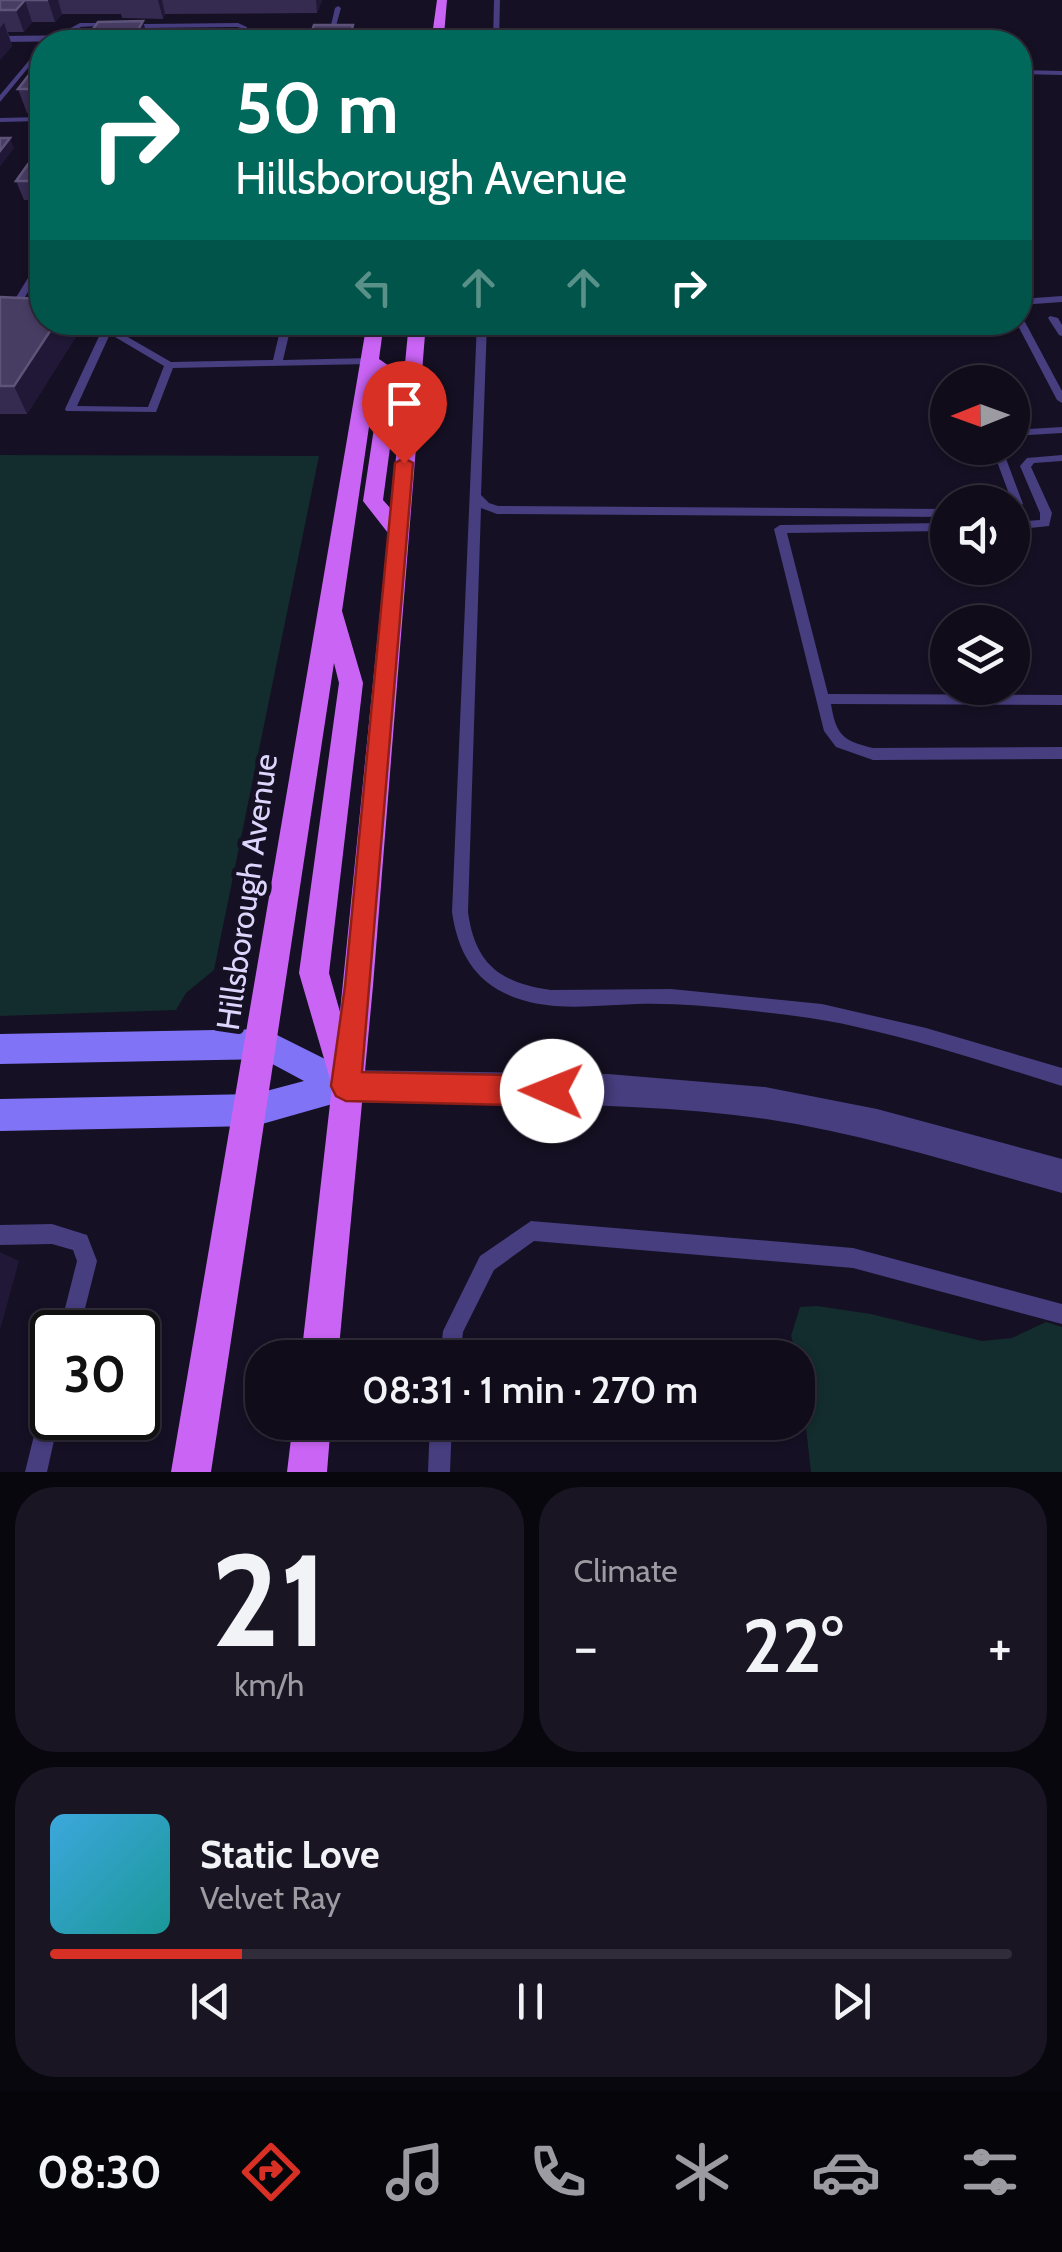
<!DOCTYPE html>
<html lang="en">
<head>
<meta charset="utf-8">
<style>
	:root { --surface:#100c1a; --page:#191523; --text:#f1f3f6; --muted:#9c9ba2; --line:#302c39; --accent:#d93025 }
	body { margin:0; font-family:Cabin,sans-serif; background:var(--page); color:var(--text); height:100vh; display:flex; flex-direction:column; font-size:38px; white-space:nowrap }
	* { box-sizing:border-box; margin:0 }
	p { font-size:32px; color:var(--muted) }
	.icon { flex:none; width:55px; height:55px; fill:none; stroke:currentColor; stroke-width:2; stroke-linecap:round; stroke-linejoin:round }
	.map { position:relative; height:1472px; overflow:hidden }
	.sheet { display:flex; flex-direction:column; gap:15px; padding:15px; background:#09070e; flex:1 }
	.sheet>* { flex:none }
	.hud { position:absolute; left:30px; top:30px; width:1002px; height:305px; border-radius:40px; box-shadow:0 2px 8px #0004,0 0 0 2px var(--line); background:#00695c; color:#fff; overflow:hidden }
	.needle { width:65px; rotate:269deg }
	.controls { position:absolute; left:930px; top:365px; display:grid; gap:20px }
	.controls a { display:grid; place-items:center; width:100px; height:100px; border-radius:50%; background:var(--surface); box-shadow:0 2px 8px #0004,0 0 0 2px var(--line); font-size:50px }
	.speed { position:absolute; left:30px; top:1310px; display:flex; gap:20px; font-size:50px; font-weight:700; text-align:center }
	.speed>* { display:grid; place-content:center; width:130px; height:130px; border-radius:50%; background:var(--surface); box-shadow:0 2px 8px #0004,0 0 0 2px var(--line); line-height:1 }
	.speed .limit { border:5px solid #111; border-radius:15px; background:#fff; color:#111 }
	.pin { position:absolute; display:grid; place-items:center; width:85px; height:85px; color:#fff; margin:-102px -42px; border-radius:50% 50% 50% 0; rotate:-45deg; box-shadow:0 0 10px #0007 }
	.pin .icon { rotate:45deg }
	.me { position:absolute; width:110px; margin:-55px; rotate:271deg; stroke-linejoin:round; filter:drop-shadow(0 0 8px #0008) }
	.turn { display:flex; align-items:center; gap:35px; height:210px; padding:0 40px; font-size:45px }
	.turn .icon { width:130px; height:130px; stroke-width:2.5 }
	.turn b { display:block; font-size:70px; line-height:85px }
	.lanes { display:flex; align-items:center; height:95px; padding:0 40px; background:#0003; justify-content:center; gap:50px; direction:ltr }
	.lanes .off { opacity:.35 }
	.big { font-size:75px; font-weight:600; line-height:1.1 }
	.sheet .widget { flex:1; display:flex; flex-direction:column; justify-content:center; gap:15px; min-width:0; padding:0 35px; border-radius:40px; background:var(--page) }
	.sheet .dial { align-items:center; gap:0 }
	.dial b { font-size:130px; line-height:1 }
	.song { display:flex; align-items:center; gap:30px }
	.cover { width:120px; height:120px; border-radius:15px; background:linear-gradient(135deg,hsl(200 70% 55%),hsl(180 70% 35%)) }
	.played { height:10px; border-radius:5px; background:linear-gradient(90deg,var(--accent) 20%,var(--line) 20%) }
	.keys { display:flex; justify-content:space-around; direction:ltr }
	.heat { display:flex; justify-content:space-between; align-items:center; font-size:55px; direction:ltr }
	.sheet .tiles { flex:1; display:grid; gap:15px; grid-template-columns:1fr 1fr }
	.widget:last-child { grid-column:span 2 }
	.trip { position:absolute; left:245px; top:1340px; width:570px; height:100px; border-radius:40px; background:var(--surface); box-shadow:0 2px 8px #0004,0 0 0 2px var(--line); font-weight:600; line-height:100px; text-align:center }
	.tabs { display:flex; height:160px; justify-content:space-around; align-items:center; background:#06050a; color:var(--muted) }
	.tabs .icon { width:70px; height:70px }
	.tabs .selected { color:var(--accent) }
	.tabs b { font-size:45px; color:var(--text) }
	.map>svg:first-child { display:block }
</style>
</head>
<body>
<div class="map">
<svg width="1062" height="1472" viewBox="0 0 1062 1472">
	<rect width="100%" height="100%" fill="#151023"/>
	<path fill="#132c2d" d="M0,455L319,456L214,970L186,993L176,1010L0,1016Z
		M817,1306L871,1314L982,1341L1012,1338L1046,1322L1062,1327V1472H811L798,1358L791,1336L800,1307Z"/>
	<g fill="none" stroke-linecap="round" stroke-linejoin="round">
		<path fill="#463e7f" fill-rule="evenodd" d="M494,0H500L499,42H493Z
			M338,6L341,8L333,37L328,38L335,8Z
			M80,23H113L116,25L81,27L55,40L50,39Z
			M238,23L247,27L244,39L239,38L241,28L237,27L144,28L141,26L144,24Z
			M42,45V51L0,102V95Z
			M1020,70L1062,71V75L1020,74Z
			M42,117V121L0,122V118Z
			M39,260H42V268L18,309L0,311V305L12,304Z
			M1062,296V302L1020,305V299Z
			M1050,316L1058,318L1062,325V336L1059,335L1048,318Z
			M1020,319L1025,322L1062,391V403L1057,400L1016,322H1020Z
			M91,322H103L119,332L123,322H132L126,336L171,362L273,360L282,322H292L283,360L370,358L375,361L370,364L173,368L156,412L66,411L65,409L102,330ZM110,334L164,366L148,407L77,406Z
			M477,322H487L481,495L489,503L498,506L948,509V517L497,514L481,508L468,912C475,964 500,983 551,990L671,989L822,1004L926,1028L1062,1068V1086C994,1065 926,1042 857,1027C819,1018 782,1014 744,1010C708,1006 672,1003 637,1004C597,1005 555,1012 516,998C475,983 458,953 452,912Z
			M1062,427V433L1012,436V430Z
			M992,448H1002L1023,504L1012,513V502Z
			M1062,455V461L1034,463L1031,467L1052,513L1049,526L1012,530V522L1040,520V513L1020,466L1027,458Z
			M948,523V531L787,533L828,694L1062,695V705L831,704C836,735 843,741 873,748L1062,747V759L873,760L836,747L824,731L774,529L780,525Z
			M531,1221L853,1248L1062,1304V1324L853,1268L534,1241L494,1270L463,1332L460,1358H440L443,1331L480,1256Z
			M52,1224L87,1235L97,1261L79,1332H59L77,1261L73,1250L52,1244L0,1245V1225Z
			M52,1393V1418H59L47,1472H25L42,1403L45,1396Z
			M430,1422H452L450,1472H428Z"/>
		<path fill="#463e7f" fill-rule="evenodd" d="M401,31L428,38L415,42L342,38L132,41L126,38L132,35Z
			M0,36L87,35L93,38L87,41L0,42Z
			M346,1070L608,1074L765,1087L877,1109L1062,1159V1193C964,1166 866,1134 766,1119C627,1099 486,1106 346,1102L335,1097L330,1086L335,1075Z"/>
		<path fill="#8073f6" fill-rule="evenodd" d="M265,1029L357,1075L362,1086L357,1097L255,1126L0,1131V1099L255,1094L304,1081L263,1059L0,1064V1034Z"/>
		<path fill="#ca64f5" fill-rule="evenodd" d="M437,0H447L444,35L451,42H439L432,36Z
			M367,322H384L379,359L395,370L397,395L383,500L391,509L409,322H426L373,986L338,1358H301L332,1086L299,973L339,683L334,663L211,1472H171ZM377,372L379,395L363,501L388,533L340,1012L329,973L363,683L342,611Z
			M293,1422H331L327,1472H287Z"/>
	</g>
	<path fill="#352a50" d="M0,0H322L317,13L165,14L163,19L122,18L121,14H62L55,22H32L24,32H8L12,46L0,60Z
		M42,58V113H27L18,89Z
		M42,146V200H24L16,181Z
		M0,297L42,322H80L82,327L27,414H0Z
		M158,322H253L250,332H161Z"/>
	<path fill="#201836" d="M25,0L32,22L24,32L16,10Z
		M48,0H58L62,14L55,22Z
		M158,0H162L165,14L163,19Z
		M316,0H322L317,13Z
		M143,21L149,42L137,32Z
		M4,23L12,46L0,60V28Z
		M353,25L355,42H348Z
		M164,32L166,42H157Z
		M10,138L14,148L0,167V151Z
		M56,322H80L82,327L27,414L14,386Z
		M0,1252L19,1261L0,1330Z"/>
	<path fill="#473c62" stroke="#5e547a" stroke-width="2.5" d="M0,0H48H25L16,10H0Z
		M143,21L137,32H164L157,42H54L62,32H91L98,22Z
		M314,25H353L348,42H308Z
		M210,37H267L265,42H208Z
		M42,58V89H18Z
		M0,138H10L0,151Z
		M41,146L42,181H16Z
		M0,297L42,299V322H56L14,386H0Z"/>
	<path fill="#d93025" stroke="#8d1f18" stroke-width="2.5" d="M404,458L413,463L362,1072L552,1076L562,1081L566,1091L562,1101L552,1106L346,1101L336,1096L331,1086L345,986L395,463Z"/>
	<g text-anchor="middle" stroke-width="10" stroke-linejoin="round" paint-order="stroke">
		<g font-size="32" fill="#dcd5fc" stroke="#151023">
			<text transform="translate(247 892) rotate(-82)" y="11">Hillsborough Avenue</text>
		</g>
	</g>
</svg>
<div class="controls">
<a><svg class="needle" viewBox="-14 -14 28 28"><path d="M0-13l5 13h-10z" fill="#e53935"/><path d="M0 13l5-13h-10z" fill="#9c9ba2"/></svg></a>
<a><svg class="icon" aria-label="sound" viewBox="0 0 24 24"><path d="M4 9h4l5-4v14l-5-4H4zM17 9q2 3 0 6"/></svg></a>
<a><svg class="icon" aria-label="layers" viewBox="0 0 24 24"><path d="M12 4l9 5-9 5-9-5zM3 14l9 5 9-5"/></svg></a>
</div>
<div class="speed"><div class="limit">30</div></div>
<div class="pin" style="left:404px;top:463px;background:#d93025"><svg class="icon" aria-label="arrive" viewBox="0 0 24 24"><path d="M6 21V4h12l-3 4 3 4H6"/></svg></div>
<svg class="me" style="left:552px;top:1091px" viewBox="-20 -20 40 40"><circle r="19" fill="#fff"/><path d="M0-13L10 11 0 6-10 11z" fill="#d93025"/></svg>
<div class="trip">08:31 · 1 min · 270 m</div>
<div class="hud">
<div class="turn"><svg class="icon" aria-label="right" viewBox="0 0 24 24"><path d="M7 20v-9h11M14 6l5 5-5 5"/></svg><div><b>50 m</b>Hillsborough Avenue</div></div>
<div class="lanes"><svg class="icon off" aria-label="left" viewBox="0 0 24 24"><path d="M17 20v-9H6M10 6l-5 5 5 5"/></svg><svg class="icon off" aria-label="ahead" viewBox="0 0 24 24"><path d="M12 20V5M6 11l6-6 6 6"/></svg><svg class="icon off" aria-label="ahead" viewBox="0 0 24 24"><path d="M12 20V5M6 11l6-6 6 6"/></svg><svg class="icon" aria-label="right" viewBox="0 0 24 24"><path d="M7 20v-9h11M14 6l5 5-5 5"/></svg></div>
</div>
</div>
<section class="sheet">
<div class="tiles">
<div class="widget dial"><b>21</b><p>km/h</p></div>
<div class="widget"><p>Climate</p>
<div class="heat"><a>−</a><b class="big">22°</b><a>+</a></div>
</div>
<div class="widget">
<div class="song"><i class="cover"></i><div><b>Static Love</b><p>Velvet Ray</p></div></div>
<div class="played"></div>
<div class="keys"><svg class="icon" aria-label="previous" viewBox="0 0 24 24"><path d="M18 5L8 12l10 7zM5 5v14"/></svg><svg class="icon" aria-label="pause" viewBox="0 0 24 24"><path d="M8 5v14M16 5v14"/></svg><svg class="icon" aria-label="next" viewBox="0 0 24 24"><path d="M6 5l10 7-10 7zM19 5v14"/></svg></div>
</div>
</div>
</section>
<nav class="tabs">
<b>08:30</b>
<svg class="icon selected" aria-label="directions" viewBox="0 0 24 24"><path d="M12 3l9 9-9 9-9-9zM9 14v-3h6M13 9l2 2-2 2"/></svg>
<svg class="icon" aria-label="music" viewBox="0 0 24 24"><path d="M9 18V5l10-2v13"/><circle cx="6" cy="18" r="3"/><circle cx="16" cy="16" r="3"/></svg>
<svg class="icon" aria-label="phone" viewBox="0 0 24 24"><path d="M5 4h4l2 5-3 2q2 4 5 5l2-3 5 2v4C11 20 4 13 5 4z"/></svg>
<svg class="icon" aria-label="climate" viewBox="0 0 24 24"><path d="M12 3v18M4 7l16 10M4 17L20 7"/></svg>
<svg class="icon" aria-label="car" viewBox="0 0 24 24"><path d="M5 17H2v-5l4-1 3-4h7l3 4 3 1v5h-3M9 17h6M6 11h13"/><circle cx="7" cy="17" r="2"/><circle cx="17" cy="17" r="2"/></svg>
<svg class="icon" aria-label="filters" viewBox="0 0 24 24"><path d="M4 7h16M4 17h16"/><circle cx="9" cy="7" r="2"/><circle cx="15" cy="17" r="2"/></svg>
</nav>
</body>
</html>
